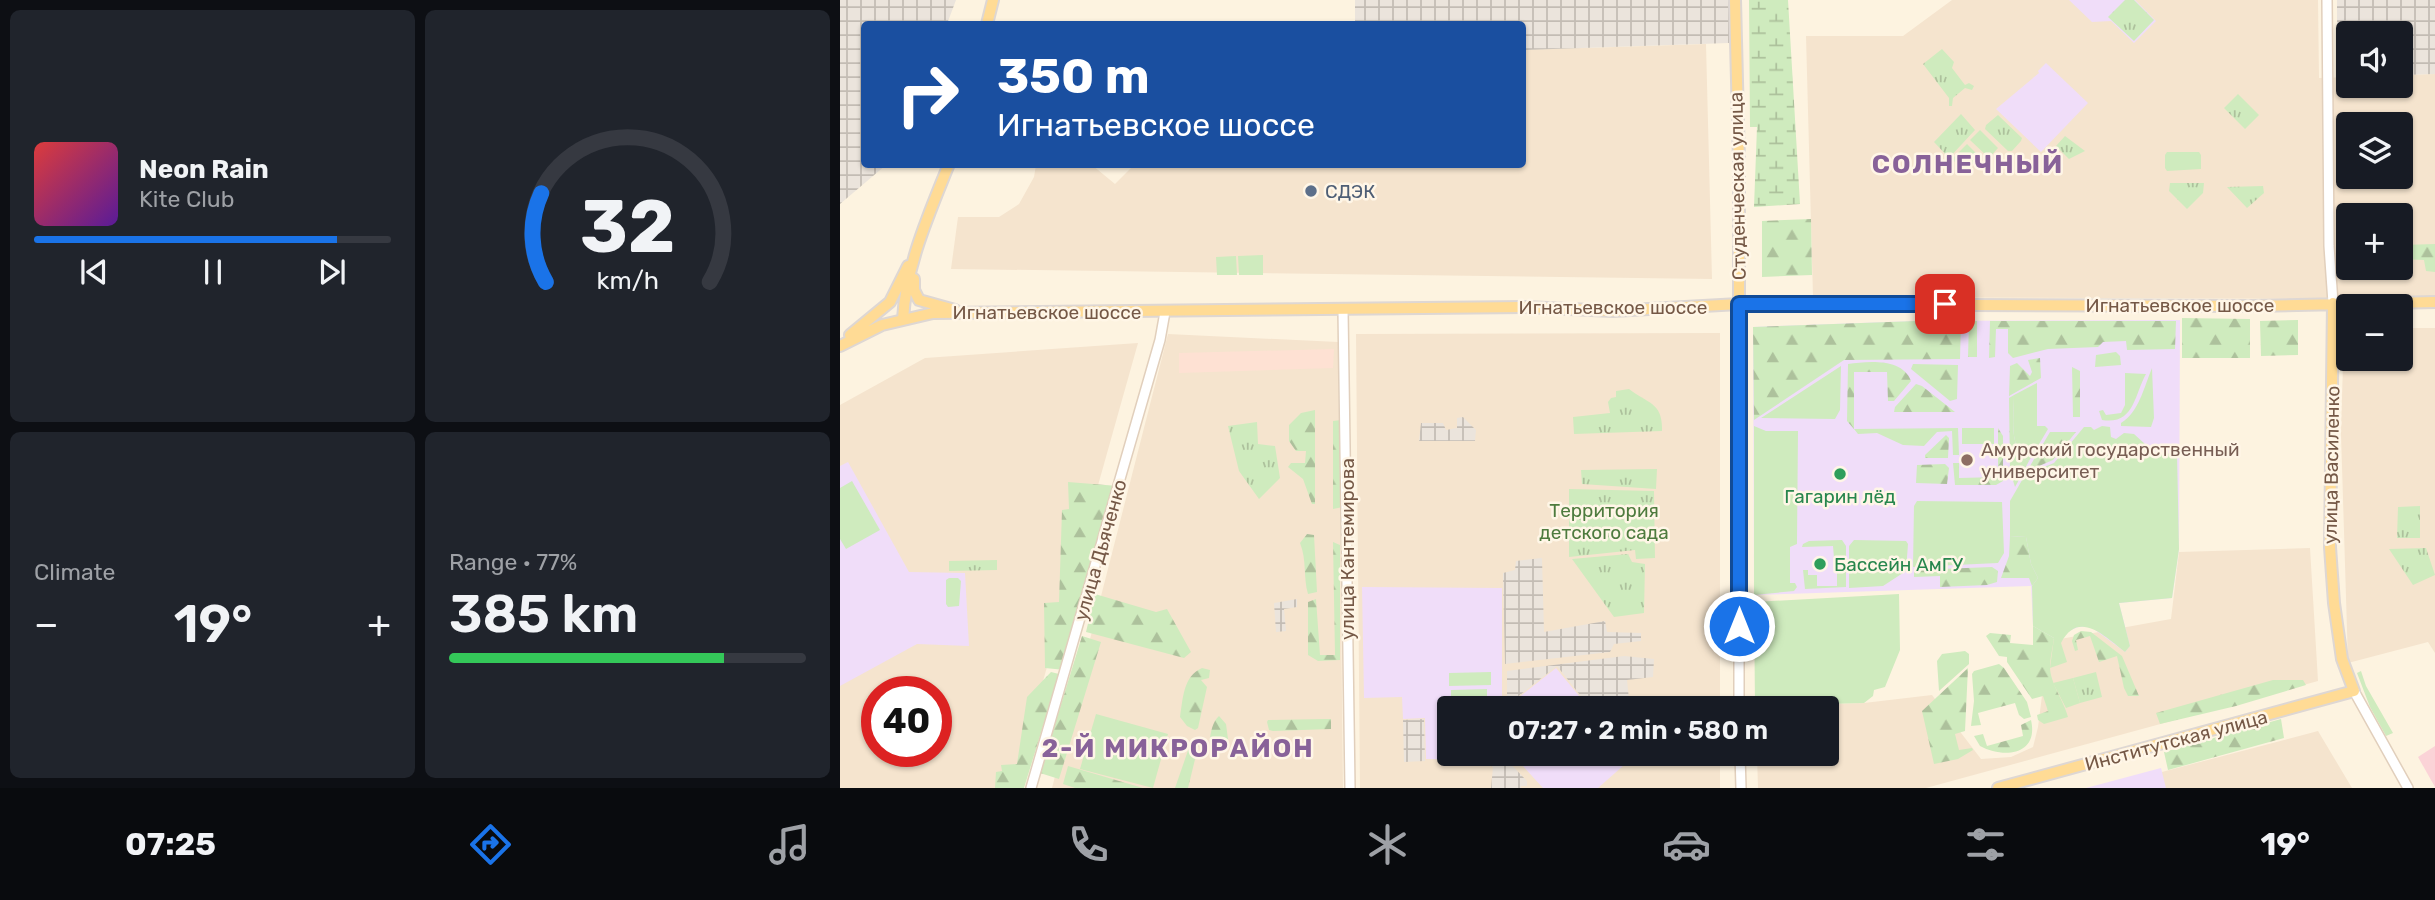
<!DOCTYPE html>
<html lang="en">
<head>
<meta charset="utf-8">
<style>
	:root { --surface:#171b24; --page:#20242c; --text:#f1f3f6; --muted:#9ea1a6; --line:#363941; --accent:#1a73e8 }
	body { margin:0; font-family:Rubik,sans-serif; background:var(--page); color:var(--text); height:100vh; display:flex; flex-direction:column; font-size:26px; white-space:nowrap }
	* { box-sizing:border-box; margin:0 }
	p { font-size:23px; color:var(--muted) }
	.icon { flex:none; width:38px; height:38px; fill:none; stroke:currentColor; stroke-width:2; stroke-linecap:round; stroke-linejoin:round }
	.map { position:relative; flex:1; overflow:hidden }
	.details { display:flex; flex-direction:column; gap:10px; padding:10px; background:#0d0f14; width:840px }
	.details>* { flex:none }
	.hud { position:absolute; left:21px; top:21px; width:665px; height:147px; border-radius:7px; box-shadow:0 2px 5px #0004; background:#1a4fa0; color:#fff; overflow:hidden }
	.buttons { position:absolute; left:1496px; top:21px; display:grid; gap:14px }
	.buttons a { display:grid; place-items:center; width:77px; height:77px; border-radius:7px; background:var(--surface); box-shadow:0 2px 5px #0004; font-size:35px }
	.speed { position:absolute; left:21px; top:676px; display:flex; gap:14px; font-size:35px; font-weight:700; text-align:center }
	.speed>* { display:grid; place-content:center; width:91px; height:91px; border-radius:50%; background:var(--surface); box-shadow:0 2px 5px #0004; line-height:1 }
	.speed .limit { border:10px solid #d22; background:#fff; color:#111 }
	.pin { position:absolute; display:grid; place-items:center; width:60px; height:60px; color:#fff; margin:-30px; border-radius:14px; box-shadow:0 4px 10px #0006 }
	.me { position:absolute; width:77px; margin:-38px; rotate:0deg; stroke-linejoin:round; filter:drop-shadow(0 0 5px #0008) }
	.turn { display:flex; align-items:center; gap:24px; height:147px; padding:0 21px; font-size:32px }
	.turn .icon { width:91px; height:91px; stroke-width:2.5 }
	.turn b { display:block; font-size:49px; line-height:60px }
	.big { font-size:52px; font-weight:600; line-height:1.1 }
	.details .card { flex:1; display:flex; flex-direction:column; justify-content:center; gap:10px; min-width:0; padding:0 24px; border-radius:10px; background:var(--page) }
	.details .dial { align-items:center; gap:0 }
	.dial svg { height:182px; overflow:visible; fill:none; stroke:var(--line); stroke-width:7; stroke-linecap:round; text-anchor:middle }
	.dial text { fill:var(--text); stroke:none }
	.song { display:flex; align-items:center; gap:21px }
	.cover { width:84px; height:84px; border-radius:10px; background:linear-gradient(135deg,hsl(0 70% 55%),hsl(270 70% 35%)) }
	.played { height:7px; border-radius:4px; background:linear-gradient(90deg,var(--accent) 85%,var(--line) 85%) }
	.keys { display:flex; justify-content:space-around; direction:ltr }
	.heat { display:flex; justify-content:space-between; align-items:center; font-size:38px; direction:ltr }
	.charge { height:10px; border-radius:5px; background:linear-gradient(90deg,#34c759 77%,var(--line) 0) }
	.details .tiles { flex:1; display:grid; gap:10px; grid-template-columns:repeat(2,1fr) }
	.trip { position:absolute; left:597px; top:696px; width:402px; height:70px; border-radius:7px; background:var(--surface); box-shadow:0 2px 5px #0004; font-weight:600; line-height:70px; text-align:center }
	.menu { display:flex; height:112px; justify-content:space-around; align-items:center; background:#090b0e; color:var(--muted) }
	.menu .icon { width:49px; height:49px }
	.menu .selected { color:var(--accent) }
	.menu b { font-size:32px; color:var(--text) }
	main { display:flex; flex:1; min-height:0 }
	.map>svg:first-child { display:block }
</style>
</head>
<body>
<main>
<section class="details">
<div class="tiles">
<div class="card">
<div class="song"><i class="cover"></i><div><b>Neon Rain</b><p>Kite Club</p></div></div>
<div class="played"></div>
<div class="keys"><svg class="icon" aria-label="previous" viewBox="0 0 24 24"><path d="M18 5L8 12l10 7zM5 5v14"/></svg><svg class="icon" aria-label="pause" viewBox="0 0 24 24"><path d="M8 5v14M16 5v14"/></svg><svg class="icon" aria-label="next" viewBox="0 0 24 24"><path d="M6 5l10 7-10 7zM19 5v14"/></svg></div>
</div>
<div class="card dial"><svg viewBox="0 0 100 80">
<path d="M14 69A42 42 0 1 1 86 69"/>
<path d="M14 69A42 42 0 0 1 12 30" stroke="#1a73e8"/>
<text x="50" y="56" font-size="32" font-weight="700">32</text>
<text x="50" y="72" font-size="11">km/h</text>
</svg></div>
<div class="card"><p>Climate</p>
<div class="heat"><a>−</a><b class="big">19°</b><a>+</a></div>
</div>
<div class="card"><p>Range · 77%</p><b class="big">385 km</b><div class="charge"></div></div>
</div>
</section>
<div class="map">
<svg width="1595" height="788" viewBox="0 0 1595 788">
	<defs>
		<pattern id="industrial-grid" width="8" height="8" patternUnits="userSpaceOnUse" patternTransform="scale(1.75)"><rect width="8" height="8" fill="#ebe4dc"/><path d="M0 4h8M4 0v8" fill="none" stroke="#c3bcb4"/></pattern>
		<pattern id="forest-firs" width="22" height="20" patternUnits="userSpaceOnUse" patternTransform="scale(1.75)"><rect width="22" height="20" fill="#cfebbe"/><path d="M5 1l3.5 6h-7zM16 11l3.5 6h-7z" fill="#adc19c"/></pattern>
		<pattern id="wetland-marsh" width="20" height="14" patternUnits="userSpaceOnUse" patternTransform="scale(1.75)"><rect width="20" height="14" fill="#cfebbe"/><path d="M1 5h8M5 5V1M11 12h8M15 12V8" fill="none" stroke="#adc19c"/></pattern>
		<pattern id="park-tufts" width="24" height="20" patternUnits="userSpaceOnUse" patternTransform="scale(1.75)"><rect width="24" height="20" fill="#cfebbe"/><path d="M3 7l-1-3M5 7V3M7 7l1-3M15 17l-1-3M17 17v-4M19 17l1-3" fill="none" stroke="#adc19c"/></pattern>
	</defs>
	<rect width="100%" height="100%" fill="#fdf3e0"/>
	<path fill="#f5e4ce" fill-rule="evenodd" d="M1112,0H1478L1479,78L1508,77V86H1561V75L1595,74V297L1482,299L973,297L966,36H1063ZM1508,124H1561V177H1508ZM1508,215H1561V268H1508Z
		M866,44L872,279L111,269L118,217H159L179,204L194,177L196,165H252L275,184L295,164H682L683,50Z
		M1504,328H1508V359H1561V328H1595V653L1588,642L1508,663L1501,433Z
		M880,333V709H609V754H880V788H520L516,334Z
		M328,334L498,342L503,788H212Z
		M298,343L173,788H0V405L85,358ZM37,691H96V751H37Z
		M1470,548L1478,681L1086,788H918L917,754H987V709H915V706L1024,703L1092,695L1141,759L1171,757L1193,747L1198,727L1209,641L1331,619L1339,552Z
		M1478,731L1512,788H1261Z"/>
	<path fill="#fee1d3" d="M494,349L493,368L339,373V353Z"/>
	<path fill="url(#industrial-grid)" d="M0,0H116L107,24H24V164L46,165L0,204Z
		M515,0H889V43L683,50L682,24H515Z
		M1497,0H1595V74L1561,75V33H1508V77H1497Z
		M623,417L636,430L635,441H579L581,423H603L606,430L617,428V418Z
		M702,558L704,632L765,621L767,632L801,633V641L774,644L770,652L665,664L663,573L675,570L676,561Z
		M457,599V607L444,609L446,631L436,632L434,603Z
		M784,656L814,659L813,677L787,680L790,709H751L717,666L667,705V671Z
		M584,719L585,761L564,762L563,720Z
		M640,754H661L687,781V786H681V788H651L653,767L640,759Z"/>
	<path fill="#f0ddf9" d="M1229,0H1295L1316,21L1294,43L1271,21L1252,22Z
		M1206,63L1248,103L1201,152L1156,109L1199,73L1198,71Z
		M1340,320L1339,549L1332,598L1279,603L1290,646L1285,652L1251,627H1238L1214,638L1193,626L1191,586L914,595L913,327L1076,321Z
		M8,462L69,572L125,573L129,646L77,644L0,686V466Z
		M522,587L662,588V704L656,709H609V754H639V760L586,759L585,718L563,719L562,697L524,698Z
		M716,668L750,709H664Z
		M672,754H789L792,758L758,788H703Z
		M1321,768L1326,788H1246Z"/>
	<path fill="#fbd3d7" d="M1595,746V787L1578,757Z"/>
	<path fill="#cfebbe" d="M1140,130L1158,148L1149,158L1130,140Z
		M1327,152H1359L1361,155V169L1327,171L1325,168V155Z
		M423,255V275H399L398,256Z
		M396,256L397,275H377L376,257Z
		M1276,352L1280,356L1281,365L1255,367L1256,355Z
		M1001,366L1000,410L995,419L921,418Z
		M1312,368L1314,418L1311,427L1281,426V423C1299,412 1304,387 1312,368Z
		M1285,373L1306,374C1294,396 1294,425 1262,420L1259,411L1263,410L1266,415L1281,413L1285,405Z
		M1197,383V426H1205L1208,429L1189,461C1168,447 1174,419 1174,395Z
		M914,426L926,431H958L957,541V544L950,547V583H955L957,587L954,591L914,595Z
		M1262,426L1270,427L1271,437L1276,439L1284,433L1294,434L1316,454L1337,453L1339,549L1332,598L1279,603L1290,646L1285,652C1265,637 1239,609 1221,643L1227,662L1210,668L1214,638L1193,626L1192,586L1198,578L1191,564L1186,537L1170,536V501L1185,475L1214,463L1244,427H1251L1254,430Z
		M1118,428L1119,455H1113L1112,431L1097,432L1084,446L1063,445L1037,433L1018,434L1014,429Z
		M1122,428H1154V444H1122Z
		M12,481L40,530L6,549L0,539V488Z
		M1077,501L1162,502L1164,553L1158,563L1073,567L1074,506Z
		M1002,540L1006,546V587L965,589L963,570H968V575H977V586H997V558H994L993,546L962,547L963,544L969,541Z
		M1014,540L1066,541L1068,544L1066,571L1043,586L1009,588V546Z
		M109,578H118L121,581L119,606L108,607L106,604V580Z
		M1059,594L1060,650L1045,687L1034,690L1033,696L1024,703L915,706L914,602Z
		M1125,651L1129,654V664L1099,691L1097,661L1102,654Z
		M1521,671L1526,686L1553,733L1546,736L1530,707L1517,673Z
		M651,672V685L609,686V673Z
		M1233,678L1240,703L1226,708L1213,683Z
		M647,689V709H611V690Z
		M256,714L328,734L313,788L240,769Z"/>
	<path fill="url(#forest-firs)" d="M971,219L972,275L922,277V221Z
		M1595,244V272L1586,271L1584,260L1561,259V245Z
		M1342,318L1410,319V358H1342Z
		M1458,320V355L1421,356L1420,321Z
		M1076,321H1121L1120,359L1004,360L914,420L913,327Z
		M1129,321H1137V357H1128Z
		M1150,321H1336L1335,349L1287,350L1286,341L1263,342L1258,347L1208,349L1173,358L1168,353V329H1156L1155,357L1149,358Z
		M1200,358L1201,378L1169,396L1170,366L1177,363L1190,376L1192,372L1188,360Z
		M1008,364C1028,361 1063,358 1071,381L1054,401H1048L1047,372H1014V429L1007,421Z
		M1073,364L1118,365L1117,399L1110,401L1071,369Z
		M1232,367L1240,371V417H1233Z
		M1076,384L1082,386L1115,412H1054L1055,407Z
		M1174,395C1174,419 1168,447 1189,461L1175,487L1170,471L1169,398Z
		M475,410V504H472L463,479L448,467L451,463H465L466,451H456L449,441V425L461,413Z
		M501,420L503,507L493,509V421Z
		M1158,428L1163,436V481L1156,485H1115L1113,463H1119V478L1158,477Z
		M1210,432H1236L1213,460L1187,471Z
		M1106,435L1109,438L1108,458H1085V455Z
		M1105,464L1109,468L1107,484L1076,483L1077,465Z
		M228,482L278,486L225,670L205,668L204,603L219,602L222,510L229,509Z
		M467,534L474,535L477,592L468,594C463,577 467,560 460,543Z
		M1170,536L1186,537L1191,564L1198,578L1192,586L1189,578H1161L1169,556Z
		M493,542L500,545V660L478,661L468,655V602L476,599L480,655H495Z
		M1152,567L1158,571L1157,582L1147,585L1100,587V576L1074,577V570Z
		M255,594L316,612L327,609L351,652L344,658L246,632Z
		M1193,626L1214,638C1213,647 1210,658 1210,667C1210,683 1224,701 1228,717L1204,724L1198,720L1197,715L1208,711L1203,696L1192,699L1167,662V657L1159,656L1146,636L1150,633L1171,635L1170,643L1193,645Z
		M1241,631L1251,632L1282,656L1299,696H1288L1284,688L1277,656L1259,662L1250,636L1236,640L1238,650L1235,651L1232,641L1234,635Z
		M242,636L261,642L219,779L200,773Z
		M1159,664L1164,668L1187,702L1191,717L1184,719L1179,715L1175,703L1138,713L1141,725L1131,726L1134,701L1132,674L1134,671Z
		M362,668L370,670L369,678L361,680L367,687L358,728L355,730L347,726L340,717C343,699 343,676 362,668Z
		M1128,668L1125,731L1115,734L1119,750L1132,748L1133,750L1118,759L1094,764L1082,711Z
		M211,672L219,674L184,788H155L156,772L162,771L161,765L177,764L187,697Z
		M1433,680H1463L1466,685L1396,706L1320,724L1316,713Z
		M379,716L386,724L388,739L379,742L374,748L370,747C369,737 372,722 379,716Z
		M485,719H491V729L433,731L429,730L427,722L428,720Z
		M1441,719L1444,738L1328,770L1324,752Z
		M1191,720C1199,755 1164,759 1140,746L1134,736L1143,734L1147,746L1183,736L1181,725Z
		M352,739H360L348,788H335Z
		M228,766L303,788H235L223,784Z"/>
	<path fill="url(#wetland-marsh)" d="M909,0H948L960,204L914,207L917,127H910Z"/>
	<path fill="url(#park-tufts)" d="M1285,0H1294L1314,20L1294,41L1268,17Z
		M1102,49L1114,62L1112,68L1125,85L1129,83L1134,86L1132,90L1125,88L1113,98L1112,106H1109V98L1083,64Z
		M1398,94L1419,115L1405,129L1384,108Z
		M1121,114L1135,130L1109,158L1094,142Z
		M1158,115L1182,138L1181,141L1172,151H1168L1145,129L1146,125Z
		M1225,136L1245,151L1229,159L1216,146Z
		M1127,144L1141,158L1135,164L1110,161Z
		M1330,183H1364L1363,193L1347,209L1329,191Z
		M1423,186L1424,193L1407,208L1387,187Z
		M789,389C808,404 823,402 822,431L734,434L733,417L770,413L768,402L771,398L776,397V391Z
		M417,422L418,444L435,446L440,478L419,499L399,471L388,426Z
		M817,469L816,489L742,484L741,470Z
		M729,489L814,491L815,558L796,559L795,550L729,557Z
		M1580,506V538H1557L1558,507Z
		M1586,548L1595,575L1573,585L1549,549Z
		M788,554L792,562L805,564L804,613L774,617L732,559Z
		M157,560V570L109,571V561Z
		M1256,672L1262,697L1240,703L1233,678Z"/>
	<g fill="none" stroke-linecap="round" stroke-linejoin="round">
		<g stroke="#e1cfbc" stroke-width="12">
			<path id="minor" d="M1487,0L1489,246L1493,303
				M899,304V709
				M503,310L510,788
				M1514,691L1568,788
				M900,754L901,788
				M191,788L320,340L325,312"/>
		</g>
		<g stroke="#ded7d3" stroke-width="14">
			<path id="major" d="M895,0L899,162V304
				M147,24L153,0
				M74,279V290L79,300L115,310
				M63,319C66,265 89,214 109,164
				M10,335L50,302L68,266
				M0,346L42,325L93,313L685,307L773,311L899,304L1412,306L1595,302
				M1158,788L1514,691L1502,659L1494,603L1490,547L1493,303"/>
		</g>
		<use href="#minor" stroke="#fff" stroke-width="9"/>
		<use href="#major" stroke="#ffdb95" stroke-width="10"/>
	</g>
	<g fill="none" stroke-linecap="round" stroke-linejoin="round">
		<g stroke="#114b97" stroke-width="18">
			<path id="route" d="M899,626V304H1105"/>
		</g>
		<use href="#route" stroke="#1a73e8" stroke-width="12"/>
	</g>
	<circle fill="#5c6f8a" stroke="#fff6e7" stroke-width="2.5" cx="471" cy="191" r="7"/>
	<circle fill="#8d6e63" stroke="#fff6e7" stroke-width="2.5" cx="1127" cy="460" r="7"/>
	<g fill="#2e9e5b" stroke="#fff6e7" stroke-width="2.5">
		<circle cx="1000" cy="474" r="7"/>
		<circle cx="980" cy="564" r="7"/>
	</g>
	<g text-anchor="middle" stroke-width="5" stroke-linejoin="round" paint-order="stroke">
		<g font-size="19" fill="#755846" stroke="#fff6e7">
			<text transform="translate(897 186) rotate(-91)" y="7">Студенческая улица</text>
			<text x="1340" y="312">Игнатьевское шоссе</text>
			<text x="773" y="314">Игнатьевское шоссе</text>
			<text x="207" y="319">Игнатьевское шоссе</text>
			<text transform="translate(1491 465) rotate(-89)" y="7">улица Василенко</text>
			<text transform="translate(507 549) rotate(-90)" y="7">улица Кантемирова</text>
			<text transform="translate(260 550) rotate(-74)" y="7">улица Дьяченко</text>
			<text transform="translate(1336 740) rotate(-15)" y="7">Институтская улица</text>
		</g>
		<g font-size="19" fill="#4e5e75" stroke="#fff6e7" text-anchor="start">
			<text x="485" y="198">СДЭК</text>
		</g>
		<g font-size="19" fill="#785e54" stroke="#fff6e7" text-anchor="start">
			<text x="1141" y="456">Амурский государственный<tspan x="1141" dy="22">университет</tspan></text>
		</g>
		<g font-size="19" fill="#27864d" stroke="#fff6e7">
			<text x="1000" y="503">Гагарин лёд</text>
			<text x="994" y="571" text-anchor="start">Бассейн АмГУ</text>
		</g>
		<g font-size="19" fill="#4e7b3e" stroke="#fff6e7">
			<text x="764" y="517">Территория<tspan x="764" dy="22">детского сада</tspan></text>
		</g>
		<g font-size="26" font-weight="bold" letter-spacing="2" fill="#886299" stroke="#fff6e7">
			<text x="1128" y="173">СОЛНЕЧНЫЙ</text>
			<text x="338" y="757">2-Й МИКРОРАЙОН</text>
		</g>
	</g>
</svg>
<div class="buttons">
<a><svg class="icon" aria-label="sound" viewBox="0 0 24 24"><path d="M4 9h4l5-4v14l-5-4H4zM17 9q2 3 0 6"/></svg></a>
<a><svg class="icon" aria-label="layers" viewBox="0 0 24 24"><path d="M12 4l9 5-9 5-9-5zM3 14l9 5 9-5"/></svg></a>
<a>+</a>
<a>−</a>
</div>
<div class="speed"><div class="limit">40</div></div>
<div class="pin" style="left:1105px;top:304px;background:#d93025"><svg class="icon" aria-label="arrive" viewBox="0 0 24 24"><path d="M6 21V4h12l-3 4 3 4H6"/></svg></div>
<svg class="me" style="left:899px;top:626px" viewBox="-20 -20 40 40"><circle r="17" fill="#1a73e8" stroke="#fff" stroke-width="3"/><path d="M0-11L8 9 0 5-8 9z" fill="#fff"/></svg>
<div class="trip">07:27 · 2 min · 580 m</div>
<div class="hud">
<div class="turn"><svg class="icon" aria-label="right" viewBox="0 0 24 24"><path d="M7 20v-9h11M14 6l5 5-5 5"/></svg><div><b>350 m</b>Игнатьевское шоссе</div></div>
</div>
</div>
</main>
<nav class="menu">
<b>07:25</b>
<svg class="icon selected" aria-label="directions" viewBox="0 0 24 24"><path d="M12 3l9 9-9 9-9-9zM9 14v-3h6M13 9l2 2-2 2"/></svg>
<svg class="icon" aria-label="music" viewBox="0 0 24 24"><path d="M9 18V5l10-2v13"/><circle cx="6" cy="18" r="3"/><circle cx="16" cy="16" r="3"/></svg>
<svg class="icon" aria-label="phone" viewBox="0 0 24 24"><path d="M5 4h4l2 5-3 2q2 4 5 5l2-3 5 2v4C11 20 4 13 5 4z"/></svg>
<svg class="icon" aria-label="climate" viewBox="0 0 24 24"><path d="M12 3v18M4 7l16 10M4 17L20 7"/></svg>
<svg class="icon" aria-label="car" viewBox="0 0 24 24"><path d="M5 17H2v-5l4-1 3-4h7l3 4 3 1v5h-3M9 17h6M6 11h13"/><circle cx="7" cy="17" r="2"/><circle cx="17" cy="17" r="2"/></svg>
<svg class="icon" aria-label="filters" viewBox="0 0 24 24"><path d="M4 7h16M4 17h16"/><circle cx="9" cy="7" r="2"/><circle cx="15" cy="17" r="2"/></svg>
<b>19°</b>
</nav>
</body>
</html>
